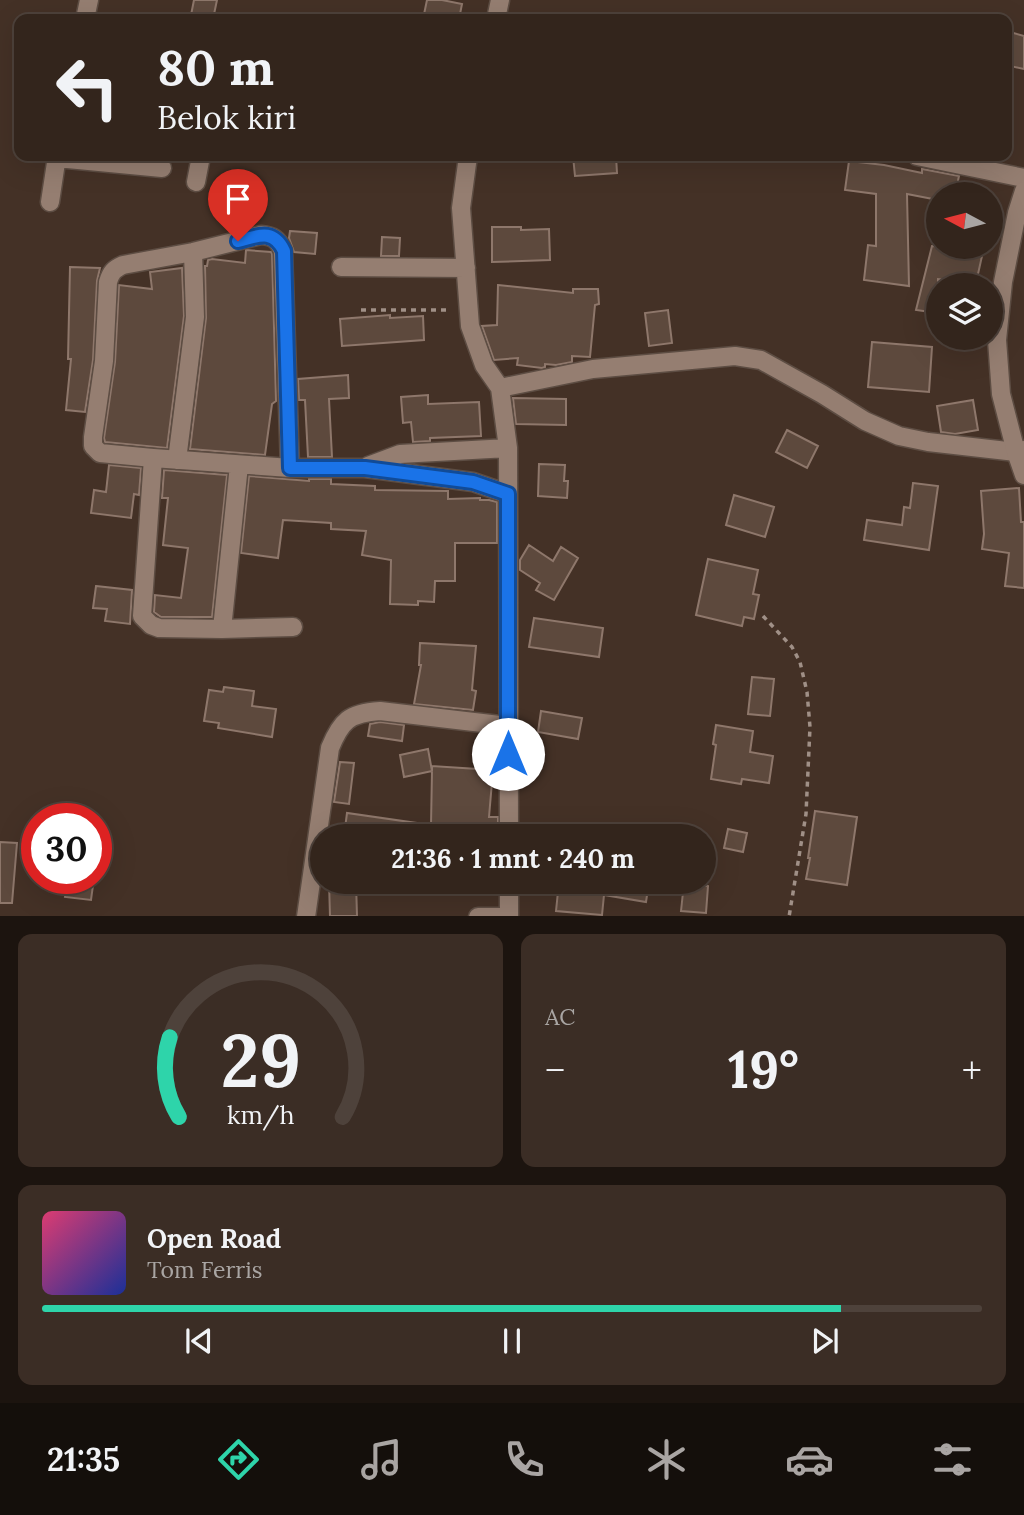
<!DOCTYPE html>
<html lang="id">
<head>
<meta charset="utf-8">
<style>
	:root { --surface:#33251c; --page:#3b2d25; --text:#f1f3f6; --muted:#a9a5a3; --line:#4e423b; --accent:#2ed4aa }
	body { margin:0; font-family:Lora,serif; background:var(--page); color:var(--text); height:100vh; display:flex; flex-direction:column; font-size:26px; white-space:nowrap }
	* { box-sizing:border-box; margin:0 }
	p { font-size:23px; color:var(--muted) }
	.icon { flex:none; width:38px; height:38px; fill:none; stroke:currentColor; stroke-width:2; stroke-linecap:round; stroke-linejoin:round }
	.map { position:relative; height:916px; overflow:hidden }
	.drawer { display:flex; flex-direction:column; gap:18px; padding:18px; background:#1c140f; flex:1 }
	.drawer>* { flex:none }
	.top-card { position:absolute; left:14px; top:14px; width:998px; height:147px; border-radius:14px; box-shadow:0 7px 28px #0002,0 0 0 2px var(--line); background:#33251c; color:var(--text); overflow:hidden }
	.needle { width:46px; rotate:277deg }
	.fabs { position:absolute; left:926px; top:182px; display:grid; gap:14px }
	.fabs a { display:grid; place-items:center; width:77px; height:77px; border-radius:50%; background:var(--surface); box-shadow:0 7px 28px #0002,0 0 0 2px var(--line); font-size:35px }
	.speed { position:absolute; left:21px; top:803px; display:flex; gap:14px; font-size:35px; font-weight:700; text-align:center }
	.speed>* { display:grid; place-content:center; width:91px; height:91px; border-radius:50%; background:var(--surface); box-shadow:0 7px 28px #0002,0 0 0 2px var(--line); line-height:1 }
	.speed .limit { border:10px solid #d22; background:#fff; color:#111 }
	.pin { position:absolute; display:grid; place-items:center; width:60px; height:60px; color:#fff; margin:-72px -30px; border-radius:50% 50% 50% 0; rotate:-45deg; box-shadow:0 0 7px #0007 }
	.pin .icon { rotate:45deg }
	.me { position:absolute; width:77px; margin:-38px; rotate:0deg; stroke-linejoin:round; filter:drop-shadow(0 0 5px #0008) }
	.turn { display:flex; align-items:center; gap:24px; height:147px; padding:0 28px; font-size:32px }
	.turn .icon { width:91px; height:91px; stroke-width:2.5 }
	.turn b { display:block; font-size:49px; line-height:60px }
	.big { font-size:52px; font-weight:800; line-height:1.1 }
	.drawer .card { flex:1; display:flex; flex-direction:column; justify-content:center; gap:10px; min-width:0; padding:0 24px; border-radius:14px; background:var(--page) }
	.drawer .dial { align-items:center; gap:0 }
	.dial svg { height:182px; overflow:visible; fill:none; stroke:var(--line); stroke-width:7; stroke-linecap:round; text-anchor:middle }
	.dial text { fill:var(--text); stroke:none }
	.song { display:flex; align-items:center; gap:21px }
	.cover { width:84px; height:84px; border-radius:10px; background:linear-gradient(135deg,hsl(340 70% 55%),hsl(230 70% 35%)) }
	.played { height:7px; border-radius:4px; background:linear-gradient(90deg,var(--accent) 85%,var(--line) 85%) }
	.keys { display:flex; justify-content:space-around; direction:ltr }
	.heat { display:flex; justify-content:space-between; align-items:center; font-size:38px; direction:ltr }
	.drawer .tiles { flex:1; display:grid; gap:18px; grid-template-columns:1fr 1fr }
	.card:last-child { grid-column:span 2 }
	.trip { position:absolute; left:310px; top:824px; width:406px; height:70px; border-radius:35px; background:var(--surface); box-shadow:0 7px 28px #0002,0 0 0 2px var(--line); font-weight:800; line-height:70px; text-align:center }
	.tab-bar { display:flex; height:112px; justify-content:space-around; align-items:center; background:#140f0b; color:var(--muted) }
	.tab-bar .icon { width:49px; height:49px }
	.tab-bar .on { color:var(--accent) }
	.tab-bar b { font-size:32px; color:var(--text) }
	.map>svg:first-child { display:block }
</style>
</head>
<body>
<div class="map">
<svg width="1024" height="917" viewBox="0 0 1024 917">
	<rect width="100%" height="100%" fill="#443126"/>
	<path fill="#5d493d" stroke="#8e776b" stroke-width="2" d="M194,0H217L213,19L191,15Z
		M427,0H442L462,4L459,19H423Z
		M1006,31L1024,36V69L1006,65Z
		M573,156H616L617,173L575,176Z
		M849,161L884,165L922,173V169L959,176L955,194H938V200L907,194L909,286L864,280L868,245L876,246V194L845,190Z
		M492,227H521V230L549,229L550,260L492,262Z
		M290,231L317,233L315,254L294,252L289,238Z
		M382,237L400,238L399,256H381Z
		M932,246L984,247L978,274H970L969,282L938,279V313L916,310Z
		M246,250L271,252L272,254L276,401L272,404L265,455L190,449L206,318L205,266H207L208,260L212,259L245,263Z
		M70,267L100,268L97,281L93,360L85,412L66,410L71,359H68Z
		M182,268L184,316L167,448L105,442L104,438L115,362L119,285L152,289L150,272Z
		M498,285L573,293V289H598L599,304L595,305L590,357L572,356V362L556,365L545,364V367L542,368L517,365L518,358L494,360L482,326L497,325Z
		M668,310L672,343L649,346L645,313Z
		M390,315V318L423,316L424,340L342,346L340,319Z
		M872,342L932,347L929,392L868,387Z
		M348,375L349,398L329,399L332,457H308L305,400H299L298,379Z
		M428,395V404L479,402L481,436L430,438V441L413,442L411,422L403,423L401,397Z
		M513,398L566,399V425L516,424Z
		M973,400L978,430L955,434L941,432L937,406Z
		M787,430L818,446L807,468L776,452Z
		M539,464L565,465L564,481H568L567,498L538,496Z
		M109,465L141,468L139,495L134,494L131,518L91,513L94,490L106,492Z
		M164,470L227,475L212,617H161L154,612L155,595L181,598L188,548L163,545L168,498H162Z
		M249,476L309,481V479H331V484L375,486V490L448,491V499L480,498V500H489L497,502V543H455V581H435L434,602L418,601V605L390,604L391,560L362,555L366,531L331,529V523L283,520L278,558L241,553Z
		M913,483L938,486L929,550L864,540L867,520L902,525L904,507L910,508Z
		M1019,488L1021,522H1024V588L1005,586L1009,553L982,549L984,534L981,491Z
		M734,495L774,507L765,537L726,525Z
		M529,545L553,561L561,547L578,558L554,600L536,590L540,583L520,570V560Z
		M708,559L758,570L753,594L759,595L754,619L744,617L742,626L696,615Z
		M96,586L132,590L130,624L105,621L107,609L93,608Z
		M534,618L603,628L599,657L529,647Z
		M420,643L476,646L472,690L476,691L473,710L414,704L421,665H419Z
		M752,677L774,679L770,716L748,714Z
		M224,687L254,691L252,706L276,709L272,737L218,728L219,723L204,721L209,690L223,692Z
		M541,711L582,718L578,739L538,732Z
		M380,722L404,725L402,741L368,736L370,724Z
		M716,725L753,731L750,752L773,756L769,783L742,779L741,784L711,779L716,745L713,744Z
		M428,749L432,771V766L493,770L489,817H498V836H465V831L442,829V836H344L347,813L431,825L432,771L404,777L400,755Z
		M340,762L354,763L349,804L334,802Z
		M815,811L857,817L847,885L806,879L810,858H808Z
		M728,829L747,833L743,852L724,848Z
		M0,842L17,843L12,903H0Z
		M68,878H94L91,900L65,897Z
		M329,882H356L357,916H330Z
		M559,882H649L646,902L604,895L602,915L556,911Z
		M684,883L708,886L706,913L681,911Z"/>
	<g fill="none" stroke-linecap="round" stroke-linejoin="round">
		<g stroke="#5d4d43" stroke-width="21">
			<path id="minor" d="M85,19L89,0
				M496,19L500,0
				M468,156L461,208L470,326L484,365L500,388L508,448L509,836
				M917,156L1024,178
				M57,158L162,168
				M196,182L201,156
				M50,202L57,156
				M341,267L466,268
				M500,388L593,369L735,356L761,360L822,394L865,421L899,436L928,442L1016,452L1024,450
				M153,458L142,616L151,625L159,628L222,629L293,627
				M177,460L195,317L193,252
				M368,466L400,454L508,448
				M290,468L283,251C278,239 273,236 261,235L193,252L123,265C114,269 111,272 108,282L104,361L93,437V446L100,453L153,458L290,468H365L473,482L508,494
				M222,629L239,465
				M509,882V917
				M306,917L330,748C341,721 349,713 380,711L508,726
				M478,917H509"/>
		</g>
		<g stroke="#5d4d43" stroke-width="21">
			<path id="secondary" d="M1024,191L1017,213L1003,282L997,340L1001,394L1016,452L1024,475"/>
		</g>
		<path stroke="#a09087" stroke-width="3.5" stroke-dasharray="5 5" stroke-linecap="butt" d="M361,310H450
			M763,616L792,647L800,662L807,692L810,727L806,814L789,917"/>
		<use href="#minor" stroke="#957e71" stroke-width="18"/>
		<use href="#secondary" stroke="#957e71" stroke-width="18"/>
	</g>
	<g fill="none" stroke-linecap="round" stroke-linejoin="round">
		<g stroke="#114b97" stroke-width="18">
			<path id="route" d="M238,241C258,236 273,228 284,251L290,468H365L473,482L508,494V754"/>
		</g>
		<use href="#route" stroke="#1a73e8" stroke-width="12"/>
	</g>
</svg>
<div class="fabs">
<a><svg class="needle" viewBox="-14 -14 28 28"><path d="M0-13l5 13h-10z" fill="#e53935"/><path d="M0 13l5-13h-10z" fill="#a9a5a3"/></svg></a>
<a><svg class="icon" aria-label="layers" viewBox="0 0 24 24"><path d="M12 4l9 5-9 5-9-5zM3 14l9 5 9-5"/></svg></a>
</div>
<div class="speed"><div class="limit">30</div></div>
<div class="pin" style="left:238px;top:241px;background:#d93025"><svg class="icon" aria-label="arrive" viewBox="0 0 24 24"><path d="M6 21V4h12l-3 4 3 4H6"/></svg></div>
<svg class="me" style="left:508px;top:754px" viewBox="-20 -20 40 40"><circle r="19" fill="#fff"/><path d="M0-13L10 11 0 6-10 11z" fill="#1a73e8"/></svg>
<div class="trip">21:36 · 1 mnt · 240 m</div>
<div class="top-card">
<div class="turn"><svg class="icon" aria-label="left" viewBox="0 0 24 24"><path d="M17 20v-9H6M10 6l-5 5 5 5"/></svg><div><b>80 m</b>Belok kiri</div></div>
</div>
</div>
<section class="drawer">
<div class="tiles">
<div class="card dial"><svg viewBox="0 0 100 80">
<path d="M14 69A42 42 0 1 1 86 69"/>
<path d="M14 69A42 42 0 0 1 10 34" stroke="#2ed4aa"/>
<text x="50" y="56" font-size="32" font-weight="700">29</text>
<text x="50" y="72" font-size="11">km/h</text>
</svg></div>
<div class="card"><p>AC</p>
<div class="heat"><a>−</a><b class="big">19°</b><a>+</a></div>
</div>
<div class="card">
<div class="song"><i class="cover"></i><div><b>Open Road</b><p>Tom Ferris</p></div></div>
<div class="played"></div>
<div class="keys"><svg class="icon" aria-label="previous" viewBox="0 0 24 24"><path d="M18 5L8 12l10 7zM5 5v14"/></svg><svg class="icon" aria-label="pause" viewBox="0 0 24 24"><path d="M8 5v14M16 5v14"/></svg><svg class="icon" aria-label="next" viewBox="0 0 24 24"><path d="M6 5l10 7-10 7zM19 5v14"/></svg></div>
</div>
</div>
</section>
<nav class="tab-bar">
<b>21:35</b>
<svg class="icon on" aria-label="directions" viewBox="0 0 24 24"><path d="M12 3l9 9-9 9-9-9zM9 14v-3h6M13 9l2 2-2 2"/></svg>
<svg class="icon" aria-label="music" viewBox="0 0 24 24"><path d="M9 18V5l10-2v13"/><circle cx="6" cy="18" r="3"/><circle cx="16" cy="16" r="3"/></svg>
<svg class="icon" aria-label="phone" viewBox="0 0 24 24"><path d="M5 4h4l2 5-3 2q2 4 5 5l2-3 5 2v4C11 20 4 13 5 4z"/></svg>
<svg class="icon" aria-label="climate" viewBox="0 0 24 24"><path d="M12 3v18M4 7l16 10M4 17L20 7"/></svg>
<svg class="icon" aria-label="car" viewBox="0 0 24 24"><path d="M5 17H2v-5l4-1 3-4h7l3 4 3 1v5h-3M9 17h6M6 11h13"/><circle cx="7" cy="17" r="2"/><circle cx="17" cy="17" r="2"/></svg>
<svg class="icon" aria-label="filters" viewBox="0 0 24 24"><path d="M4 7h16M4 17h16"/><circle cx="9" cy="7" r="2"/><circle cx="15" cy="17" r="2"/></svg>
</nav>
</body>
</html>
